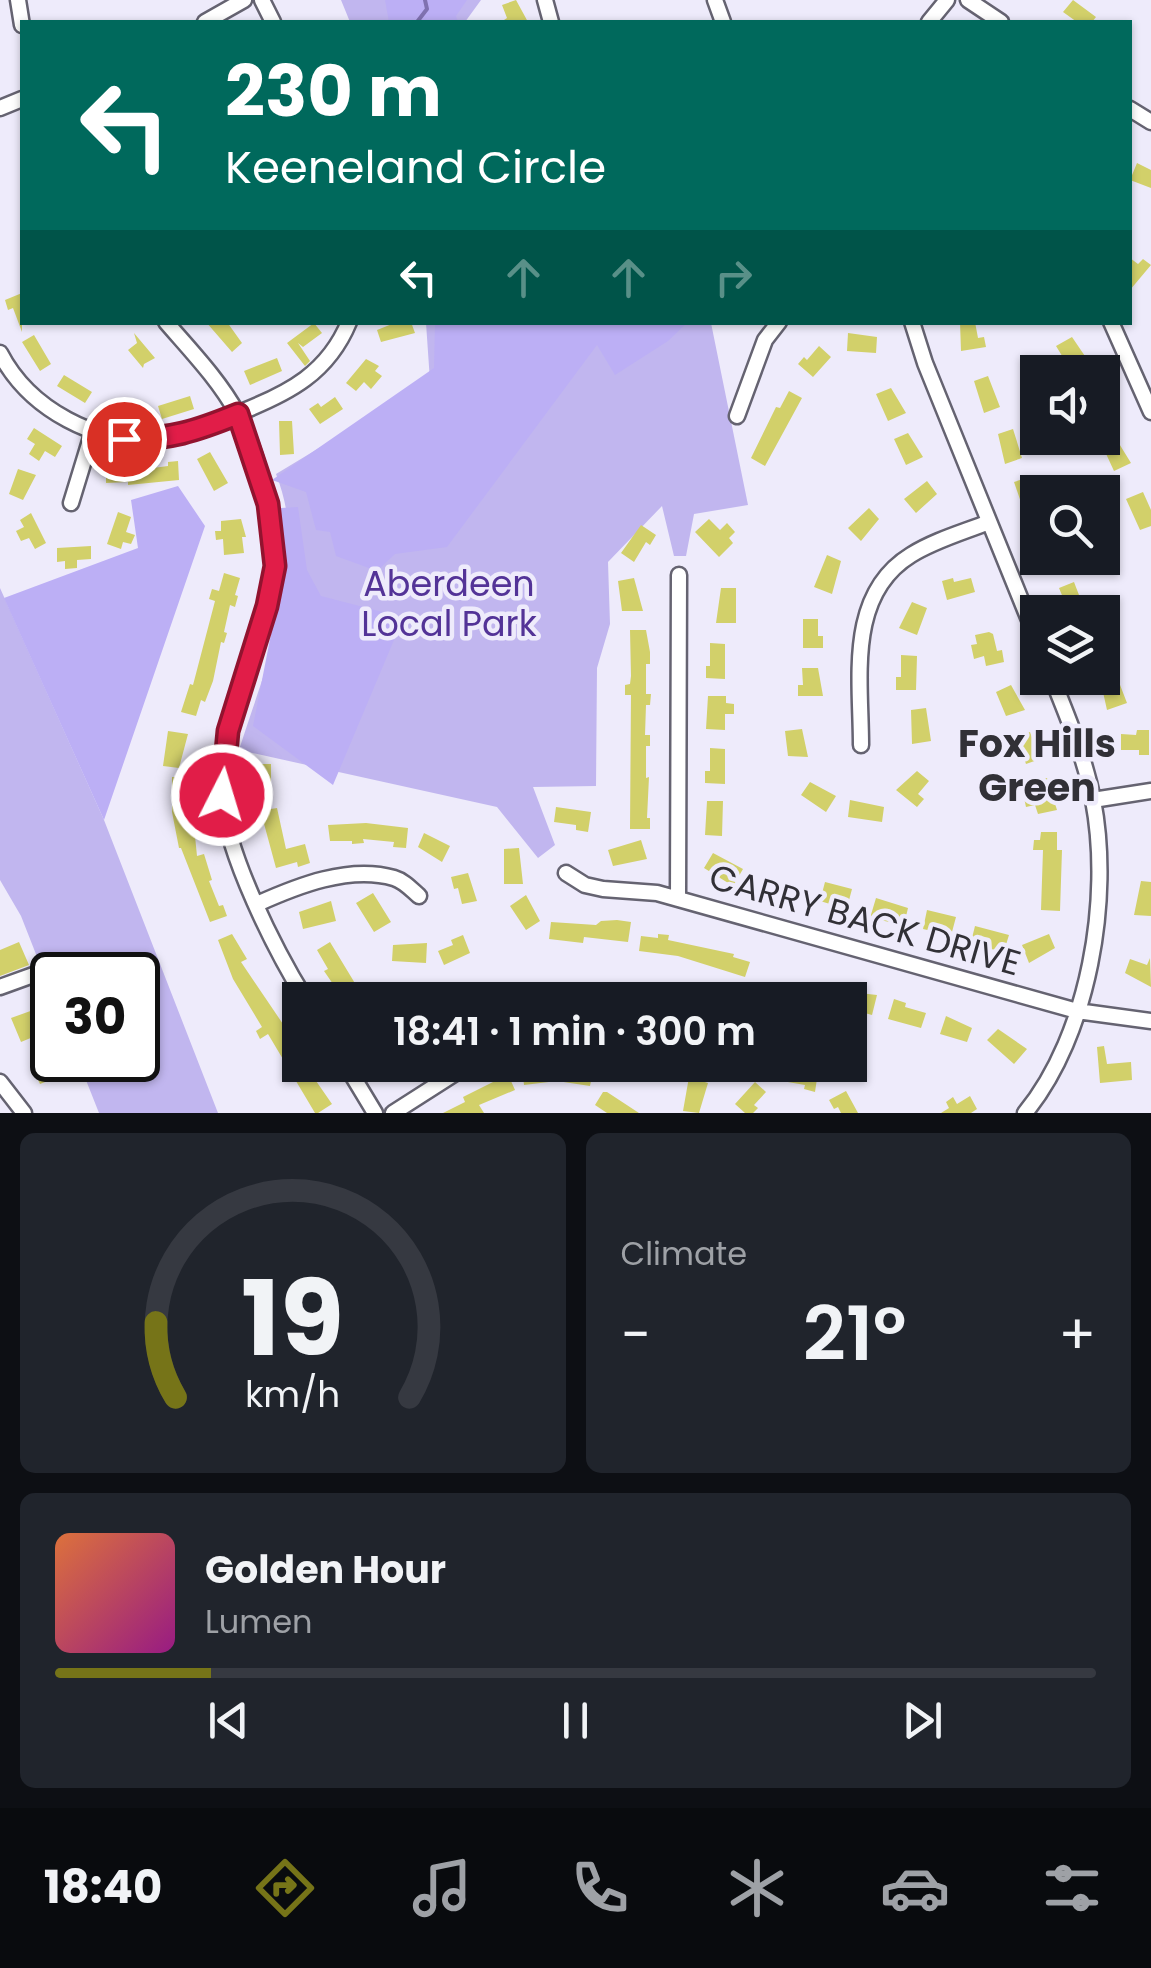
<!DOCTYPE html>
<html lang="en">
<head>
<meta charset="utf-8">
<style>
	:root { --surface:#171b24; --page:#20242c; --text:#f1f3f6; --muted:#9ea1a6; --line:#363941; --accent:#767418 }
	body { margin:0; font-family:Poppins,sans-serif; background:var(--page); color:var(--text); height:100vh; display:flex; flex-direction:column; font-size:38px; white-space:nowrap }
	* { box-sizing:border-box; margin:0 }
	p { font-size:32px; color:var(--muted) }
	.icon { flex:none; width:55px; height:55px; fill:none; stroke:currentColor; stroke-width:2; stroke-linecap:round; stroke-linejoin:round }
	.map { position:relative; height:1113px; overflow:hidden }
	.side { display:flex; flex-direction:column; gap:20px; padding:20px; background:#0d0f14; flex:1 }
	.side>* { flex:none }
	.guide { position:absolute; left:20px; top:20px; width:1112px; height:305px; border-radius:0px; box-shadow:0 2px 8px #0004; background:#00695c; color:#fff; overflow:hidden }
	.controls { position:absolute; left:1020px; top:355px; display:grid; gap:20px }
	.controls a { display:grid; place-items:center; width:100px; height:100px; border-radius:0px; background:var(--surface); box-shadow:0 2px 8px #0004; font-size:50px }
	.speed { position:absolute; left:30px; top:952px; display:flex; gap:20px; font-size:50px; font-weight:700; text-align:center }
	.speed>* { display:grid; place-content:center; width:130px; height:130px; border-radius:50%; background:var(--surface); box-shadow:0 2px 8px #0004; line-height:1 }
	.speed .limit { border:5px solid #111; border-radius:15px; background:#fff; color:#111 }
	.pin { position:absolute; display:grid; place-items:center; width:85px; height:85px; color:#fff; margin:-42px; border:5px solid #fff; border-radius:50%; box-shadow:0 2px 10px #0007 }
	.me { position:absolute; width:110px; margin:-55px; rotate:5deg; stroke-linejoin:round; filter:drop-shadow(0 0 8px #0008) }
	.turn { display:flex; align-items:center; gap:35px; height:210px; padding:0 40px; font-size:45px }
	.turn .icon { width:130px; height:130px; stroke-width:2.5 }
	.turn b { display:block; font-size:70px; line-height:85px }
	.lanes { display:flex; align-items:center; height:95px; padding:0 40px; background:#0003; justify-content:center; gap:50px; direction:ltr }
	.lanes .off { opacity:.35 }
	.big { font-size:75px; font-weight:600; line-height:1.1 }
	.side .card { flex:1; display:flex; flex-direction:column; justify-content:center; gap:15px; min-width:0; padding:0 35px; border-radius:15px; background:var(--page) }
	.side .dial { align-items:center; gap:0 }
	.dial svg { height:260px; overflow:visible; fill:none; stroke:var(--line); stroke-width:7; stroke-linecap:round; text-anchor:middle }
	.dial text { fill:var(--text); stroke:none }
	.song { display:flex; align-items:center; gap:30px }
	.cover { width:120px; height:120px; border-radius:15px; background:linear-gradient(135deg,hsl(20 70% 55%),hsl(310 70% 35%)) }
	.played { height:10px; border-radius:5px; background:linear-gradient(90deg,var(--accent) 15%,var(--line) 15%) }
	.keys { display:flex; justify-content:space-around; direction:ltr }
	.heat { display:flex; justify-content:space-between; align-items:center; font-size:55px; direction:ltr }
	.side .tiles { flex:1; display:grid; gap:20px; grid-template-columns:1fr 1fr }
	.card:last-child { grid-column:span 2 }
	.trip { position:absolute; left:282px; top:982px; width:585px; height:100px; border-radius:0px; background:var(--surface); box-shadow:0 2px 8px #0004; font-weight:600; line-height:100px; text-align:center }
	.menu { display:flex; height:160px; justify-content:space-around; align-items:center; background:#090b0e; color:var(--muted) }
	.menu .icon { width:70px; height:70px }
	.menu .active { color:var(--accent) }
	.menu b { font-size:45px; color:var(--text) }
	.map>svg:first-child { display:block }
</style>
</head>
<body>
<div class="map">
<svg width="1151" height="1113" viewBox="0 0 1151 1113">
	<rect width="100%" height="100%" fill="#eeebfb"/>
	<path fill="#c1b6ef" d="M341,0H481L465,22H350Z
		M426,323H711L748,505L694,514L686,556H674L662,506L608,562L610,624L597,668L596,786L533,787L555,845L538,858L497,807L239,750C267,661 312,565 276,474L430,381Z
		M0,588L104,820L218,1113H99L78,1060H138V975H52V995L21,916L0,880Z"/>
	<path fill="#bcaff5" d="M385,0H467L456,16L458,22H389Z
		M435,323H687L668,341L615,375L597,345L447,547L395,554L377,571L336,556L330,532L316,530L306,492L272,480L434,368Z
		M178,486L205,526L104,820L4,598L138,548L131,500Z
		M298,507L307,570L321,596L398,616L394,640L333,785L253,726L280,588L281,508Z"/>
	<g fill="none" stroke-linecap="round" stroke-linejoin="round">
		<path stroke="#8072b0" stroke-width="4" d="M417,22L427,9L425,0"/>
	</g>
	<path fill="#d2d06a" d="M516,0L528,22H501L507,18L502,5Z
		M1073,0L1096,17L1092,22H1077L1063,12Z
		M1137,163L1151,170V188L1130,180Z
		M1130,258L1138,264L1143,259L1151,265L1130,290Z
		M22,293V332L13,308L8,310L5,300Z
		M206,322H227L242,343L232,352Z
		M397,322H411L415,333L381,342L377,330Z
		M960,322H975L978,338L984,337L986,347L961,351Z
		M314,323L322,333L303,347L298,343L310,361L305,366L287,343Z
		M134,333L155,358L144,364L143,368L128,350L137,343Z
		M848,333L877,337L876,353L847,351Z
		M34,335L51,364L40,371L22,342Z
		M1072,337L1091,365L1078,372H1072L1056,346Z
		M819,346L831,357L813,377L798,364L804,357L807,360Z
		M277,358L282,371L250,385L244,371Z
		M366,359L379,366L375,371L382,376L371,389L364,382L356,391L346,383Z
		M64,375L92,392L85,403L57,386Z
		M988,376L1000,407L984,413L974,381Z
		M891,388L906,413L888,421L876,394Z
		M789,391L802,398L765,466L751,458L776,407L780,408Z
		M190,396L194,409L162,419L158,406Z
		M335,397L343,409L320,424L309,409L318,403L321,407Z
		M105,402L138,406L137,419L103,415Z
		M279,421H292L294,454L280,455Z
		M34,428L62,446L55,457L45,451L39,461L29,454L35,444L27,439Z
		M1013,429L1022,458L1005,464L998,434Z
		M908,433L923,457L906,465L894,439Z
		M1115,437L1131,463L1114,471L1101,443Z
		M210,452L228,483L214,491L197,459Z
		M178,461L179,480L128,485V482L106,483V467L153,470V468L168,466V462Z
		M18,469L36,475L23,500L9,494Z
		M1029,477L1038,510L1025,514L1014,482Z
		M927,481L937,494L916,513L904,499Z
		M1143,492L1151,510V526L1140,530L1126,499Z
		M869,508L879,519L861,541L848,528Z
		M118,512L131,517L126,532L135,535L131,544L123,542L121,549L107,544Z
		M31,513L46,543L35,549L29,538L21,541L16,531L24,527L20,520Z
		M241,519L246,537H242L244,553L224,555L223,539L216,540L215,531H221V521Z
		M709,519L720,530L727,523L735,532L729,538L733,543L719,557L695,532Z
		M641,525L656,535L650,545L646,542L634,562L621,553Z
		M91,546V559L77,560V568L65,569V561L57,562V548Z
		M827,555L841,561L832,594L814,587Z
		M224,573L240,578L235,595L238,596L235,607L230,605L224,632L227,633L224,643L221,642L213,681L205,702L201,700L196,716L181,712L190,684L193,685L215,601L209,599L212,589L219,591Z
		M634,578L643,611H622L618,581Z
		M953,578L954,582L971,578L975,592L947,600L942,581Z
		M1074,582L1084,608L1073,612H1047L1066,605L1059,588Z
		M721,588H736V623H716Z
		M912,602L927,608L917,635L899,628Z
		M803,619H818V636H823V648H803Z
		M630,630H646L650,652V664H646V694H651L650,705H646L645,735H650V746H646V778L649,777L647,818H650V829H630L631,695H625V685L630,684L631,676Z
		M989,632L993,634L997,651L1002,650L1004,662L986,666L984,656L974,659L971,645L977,644L975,635Z
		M710,643L725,644V679L706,678V666H710Z
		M901,655L917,656L916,690H896V677H901Z
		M802,668H818L823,696H798V685H803Z
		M1117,677L1127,703L1107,710L1101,683Z
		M1011,685L1025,710L1006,716L996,692Z
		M708,696H726V703L734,704V714H725V730L706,729Z
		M926,708L931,741L912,744L911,710Z
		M802,729L808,757L788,756L785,731Z
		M1137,730H1149V755H1139V750H1121V734L1136,735Z
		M168,731L188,734L179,768L163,766Z
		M1030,732L1036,749L1040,748L1043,758L1026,764L1017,737Z
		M710,748L725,749V784L705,783V771H710Z
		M251,764H271V809L277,808L286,849L305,844L310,863L298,867L297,862L276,868L263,820L258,822Z
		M917,771L929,781L918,794L924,799L917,807L896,790Z
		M172,777H191L189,816H193L197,856L204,854L212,880L209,881L219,906L223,905L227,916L210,922L181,848H179L172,812Z
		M1047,778L1057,810L1038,814L1035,805L1026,807L1023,793L1032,791L1030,782Z
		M810,782L836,796L826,812L801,795Z
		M850,800L884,807L882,822L848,817Z
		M707,801H723L722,836L705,835Z
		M556,807L591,812L588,832L576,830V825L554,822Z
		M366,823L408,828L406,848L393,847L394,842L363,839L364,843L352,844V841H330L328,825Z
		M1041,832H1057V850H1062L1060,911L1041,910L1043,850H1033L1034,840H1040Z
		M424,833L450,846L442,862L418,847Z
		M641,840L647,859L613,866L608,850Z
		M519,848L523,884H504V849Z
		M713,853L743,869L733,886L704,868Z
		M468,873L477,901L462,904L458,888L454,889L451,877Z
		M1141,881L1151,882V916L1134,915Z
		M825,882L852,889L848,904L831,899L830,904L820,901Z
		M373,893L391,922L374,932L356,903Z
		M526,895L540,921L526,930L510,906Z
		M876,898L908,908L904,925L870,918Z
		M331,901L336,921L303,929L299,912Z
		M927,910L956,917L952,932L933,927L932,931L923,929Z
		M617,920L631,922L628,942L584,937L583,943L549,939L551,922L596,925L601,921Z
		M975,926L1009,935L1004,951L970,946Z
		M232,934L247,959L241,962L285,1027L300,1053V1065H305L332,1104L318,1113H315L268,1034L260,1039L256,1031L262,1027L233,979L218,940Z
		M658,934L669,935L668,940L734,954L733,957L750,962L745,977L678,956L639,951L641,936L658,938Z
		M1049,934L1055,948L1029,963L1022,945Z
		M463,935L470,953L444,965L438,951L453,945L451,940Z
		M19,942L29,965L0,976V950Z
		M330,942L353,980L364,1000H344L324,971L328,969L317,950Z
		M427,943L426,963L392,961L393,945Z
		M1150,958L1151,987L1125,973L1130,959L1147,965Z
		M534,985L535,993L554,990L555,986L588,990L587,1000H524L522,987Z
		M850,992L877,995L872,1015L850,1009Z
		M894,999L906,1003L905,1007L926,1013L921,1028L888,1019Z
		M36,1009L45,1032L21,1042L11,1018Z
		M946,1016L972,1028L967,1042L940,1034Z
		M998,1029L1027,1049L1014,1064L987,1040Z
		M1104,1046L1107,1064L1131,1062L1132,1080L1100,1083L1097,1047Z
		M52,1052V1060H69L73,1071L40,1084L30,1062Z
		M391,1065H430L401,1082Z
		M539,1065L594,1066L590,1086L557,1081L524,1085L522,1068Z
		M785,1066L818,1072L815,1092L804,1089L805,1085L782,1081Z
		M507,1072L515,1090L479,1105L484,1113H443L465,1102L463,1097L499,1079L498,1076Z
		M689,1077L708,1083L699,1113L683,1111Z
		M755,1082L766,1092L754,1105L758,1108L753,1113H745L735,1104Z
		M846,1091L858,1113H841L838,1107L834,1109L829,1100Z
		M603,1092H607L639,1113H607L595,1105Z
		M970,1096L977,1109L971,1113H941L949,1108L946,1102L953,1097L957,1104Z"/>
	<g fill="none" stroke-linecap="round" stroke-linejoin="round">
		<g stroke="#656371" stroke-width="19">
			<path id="minor" d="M18,0L22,25
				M262,0L273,22
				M545,0L551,22
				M715,0L723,22
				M968,0L1001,22
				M205,22L244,0
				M929,22L947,0
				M0,108L22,99
				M1130,109L1151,122
				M166,322C191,351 219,380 237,413C255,445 278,530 275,567C272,599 259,632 249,663C236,706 218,751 222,797C227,855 275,950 306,1000
				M912,322L925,363L1038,642
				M1111,322L1151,412
				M0,353C29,409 97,446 161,439C189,436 215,423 241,412C289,393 328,373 349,322
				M737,416L765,340L779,322
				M71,503L93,431
				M861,745C861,679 846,595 911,555C935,540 964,532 989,522
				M1093,800L1151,791
				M566,873L585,885L603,889L657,893L1077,1011L1151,1021
				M678,899L679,575
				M257,904C297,886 349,865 394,878C404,881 411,889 419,896
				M0,987L36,974
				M346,1065L375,1113
				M644,1065L649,1069
				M0,1082L24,1113
				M393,1113L468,1065
				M1025,1113C1089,1035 1112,898 1093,800C1085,758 1068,718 1052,678"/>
		</g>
		<use href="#minor" stroke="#fff" stroke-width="14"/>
	</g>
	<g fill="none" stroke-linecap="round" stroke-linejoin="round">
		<g stroke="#92132f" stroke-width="25">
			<path id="route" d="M124,439C169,440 196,431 238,414L268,504L275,566L267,606L228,731L222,795"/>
		</g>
		<use href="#route" stroke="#e11d48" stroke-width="18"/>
	</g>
	<g text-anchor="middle" stroke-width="9" stroke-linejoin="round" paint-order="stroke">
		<g font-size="35" fill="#533397" stroke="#eeebfb">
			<text x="449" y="596">Aberdeen<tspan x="449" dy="40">Local Park</tspan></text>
		</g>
		<g font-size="35" fill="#313036" stroke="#eeebfb">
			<text transform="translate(865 920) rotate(16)" y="12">CARRY BACK DRIVE</text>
		</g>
		<g font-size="38" font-weight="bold" fill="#313036" stroke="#eeebfb">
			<text x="1037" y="757">Fox Hills<tspan x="1037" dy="44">Green</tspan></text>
		</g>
	</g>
</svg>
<div class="controls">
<a><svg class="icon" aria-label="sound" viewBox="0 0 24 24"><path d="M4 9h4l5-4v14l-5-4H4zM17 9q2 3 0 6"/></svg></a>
<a><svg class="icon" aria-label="search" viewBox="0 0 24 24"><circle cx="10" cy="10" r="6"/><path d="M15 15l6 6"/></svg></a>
<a><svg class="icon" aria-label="layers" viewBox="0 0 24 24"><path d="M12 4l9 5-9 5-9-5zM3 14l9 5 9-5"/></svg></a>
</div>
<div class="speed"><div class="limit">30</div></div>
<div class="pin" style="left:124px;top:439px;background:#d93025"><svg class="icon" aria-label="arrive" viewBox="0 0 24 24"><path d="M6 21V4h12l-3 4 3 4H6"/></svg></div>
<svg class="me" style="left:222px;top:795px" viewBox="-20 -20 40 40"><circle r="17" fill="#e11d48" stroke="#fff" stroke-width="3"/><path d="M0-11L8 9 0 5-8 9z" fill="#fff"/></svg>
<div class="trip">18:41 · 1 min · 300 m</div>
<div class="guide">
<div class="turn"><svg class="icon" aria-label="left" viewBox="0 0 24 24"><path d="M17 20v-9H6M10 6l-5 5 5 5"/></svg><div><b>230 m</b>Keeneland Circle</div></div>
<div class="lanes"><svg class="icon" aria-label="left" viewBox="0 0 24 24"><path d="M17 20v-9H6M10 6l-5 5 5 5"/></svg><svg class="icon off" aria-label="ahead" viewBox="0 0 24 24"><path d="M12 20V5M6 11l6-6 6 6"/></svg><svg class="icon off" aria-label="ahead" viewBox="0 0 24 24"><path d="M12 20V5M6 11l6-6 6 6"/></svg><svg class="icon off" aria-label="right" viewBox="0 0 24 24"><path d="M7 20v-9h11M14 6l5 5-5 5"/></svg></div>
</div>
</div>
<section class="side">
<div class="tiles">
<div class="card dial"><svg viewBox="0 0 100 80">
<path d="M14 69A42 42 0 1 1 86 69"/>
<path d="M14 69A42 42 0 0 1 8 46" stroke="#767418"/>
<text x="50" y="56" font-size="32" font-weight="700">19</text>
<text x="50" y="72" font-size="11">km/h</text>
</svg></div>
<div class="card"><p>Climate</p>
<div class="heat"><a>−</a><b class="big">21°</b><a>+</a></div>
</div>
<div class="card">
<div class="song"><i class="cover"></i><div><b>Golden Hour</b><p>Lumen</p></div></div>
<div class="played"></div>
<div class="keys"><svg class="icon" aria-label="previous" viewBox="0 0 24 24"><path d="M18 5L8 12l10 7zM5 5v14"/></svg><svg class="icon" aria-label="pause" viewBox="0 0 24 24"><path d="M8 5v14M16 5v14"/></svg><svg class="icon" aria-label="next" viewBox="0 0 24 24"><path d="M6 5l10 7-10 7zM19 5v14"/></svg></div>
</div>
</div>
</section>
<nav class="menu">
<b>18:40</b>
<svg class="icon active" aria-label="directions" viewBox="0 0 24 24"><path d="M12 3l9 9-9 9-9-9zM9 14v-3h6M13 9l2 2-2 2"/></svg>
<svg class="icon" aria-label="music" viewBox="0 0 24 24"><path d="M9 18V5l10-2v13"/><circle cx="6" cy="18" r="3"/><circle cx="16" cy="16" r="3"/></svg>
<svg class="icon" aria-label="phone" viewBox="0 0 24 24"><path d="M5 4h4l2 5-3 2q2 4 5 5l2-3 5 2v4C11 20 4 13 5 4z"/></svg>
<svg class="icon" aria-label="climate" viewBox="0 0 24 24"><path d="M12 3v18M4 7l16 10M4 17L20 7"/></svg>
<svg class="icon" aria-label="car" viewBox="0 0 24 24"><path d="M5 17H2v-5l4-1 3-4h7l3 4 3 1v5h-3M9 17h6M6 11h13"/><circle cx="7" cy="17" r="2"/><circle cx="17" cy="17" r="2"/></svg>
<svg class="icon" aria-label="filters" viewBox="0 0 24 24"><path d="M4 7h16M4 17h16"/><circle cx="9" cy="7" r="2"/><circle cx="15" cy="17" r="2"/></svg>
</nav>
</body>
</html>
